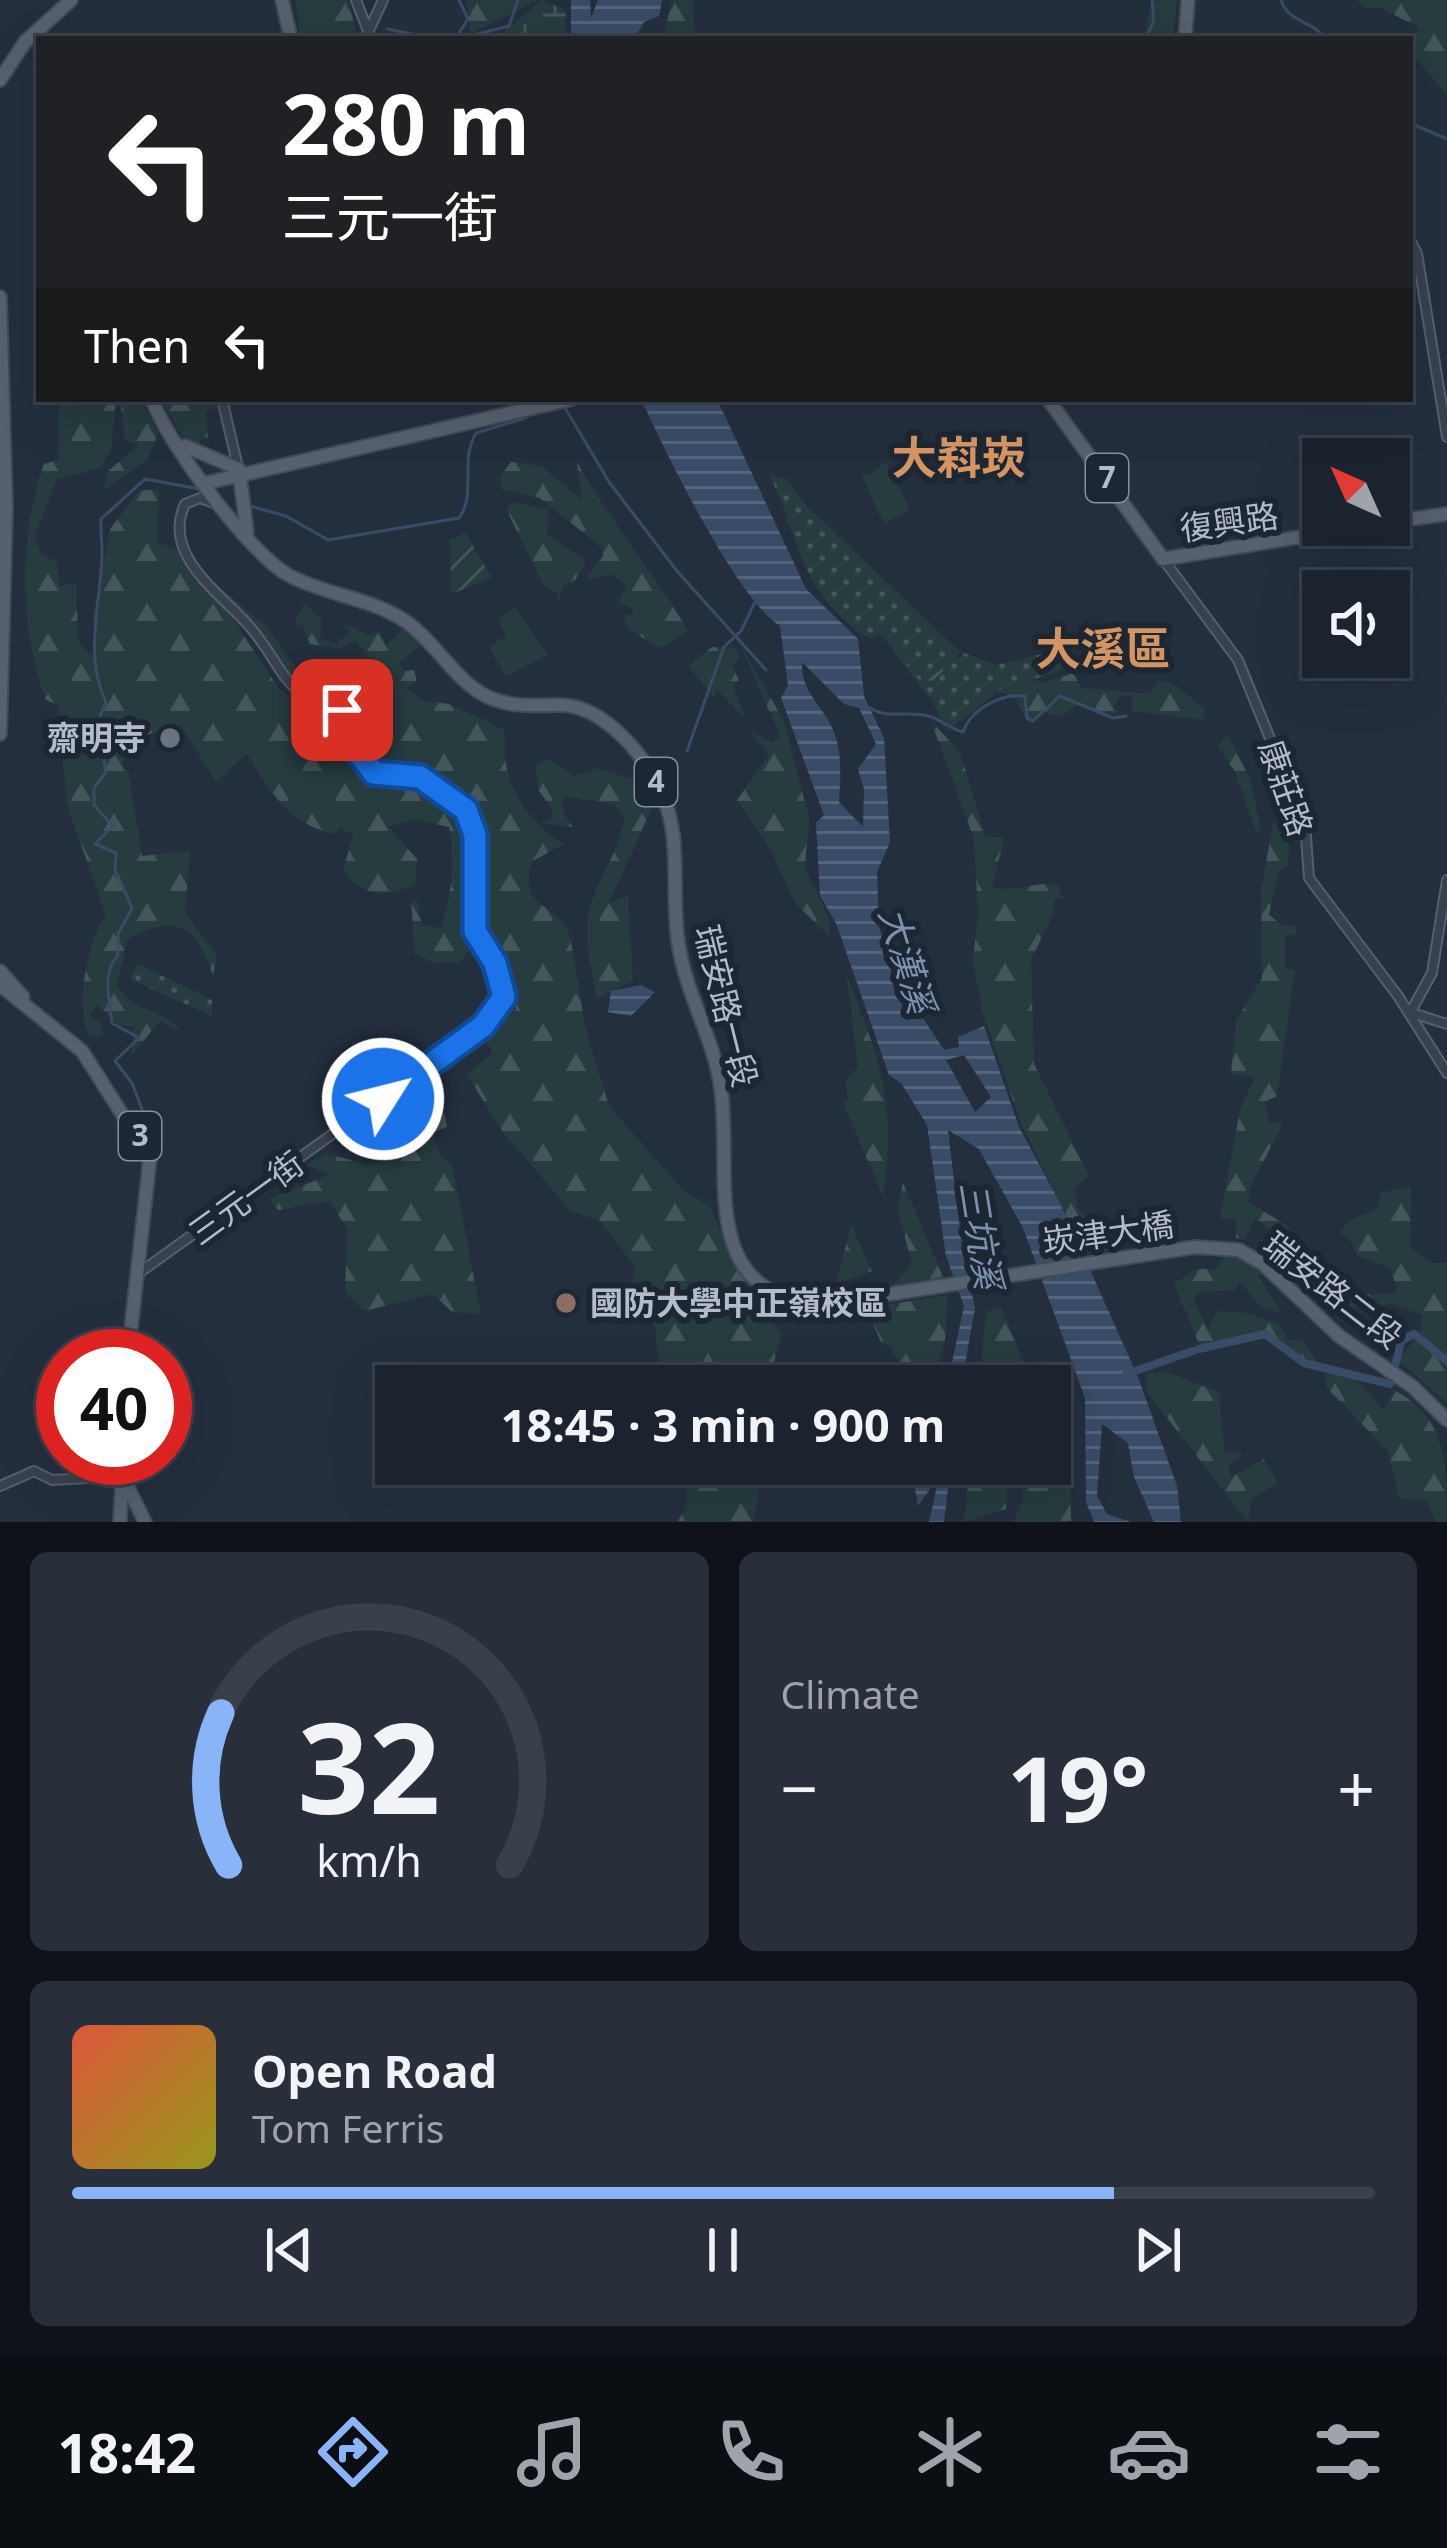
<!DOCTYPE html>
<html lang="en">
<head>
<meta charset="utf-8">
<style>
	:root { --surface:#1b232e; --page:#282f3a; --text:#f1f3f6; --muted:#a0a4aa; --line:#39404a; --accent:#8ab4f8 }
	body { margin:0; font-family:"Noto Sans","Noto Sans TC",sans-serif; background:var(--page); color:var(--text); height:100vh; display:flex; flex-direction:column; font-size:45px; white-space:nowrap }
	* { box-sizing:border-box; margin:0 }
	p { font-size:39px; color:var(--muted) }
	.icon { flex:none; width:66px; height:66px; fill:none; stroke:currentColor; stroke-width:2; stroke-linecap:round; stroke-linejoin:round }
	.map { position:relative; height:1522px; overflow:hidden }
	.side { display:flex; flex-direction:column; gap:30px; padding:30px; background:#0f1319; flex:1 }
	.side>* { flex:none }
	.banner { position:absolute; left:36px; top:36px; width:1377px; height:366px; border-radius:0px; box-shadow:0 12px 48px #0002,0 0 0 3px var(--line); background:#202124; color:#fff; overflow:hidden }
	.needle { width:78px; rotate:315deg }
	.buttons { position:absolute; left:1302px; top:438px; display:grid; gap:24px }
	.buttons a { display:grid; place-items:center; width:108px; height:108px; border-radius:0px; background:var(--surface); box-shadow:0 12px 48px #0002,0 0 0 3px var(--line); font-size:60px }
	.speed { position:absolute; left:36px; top:1329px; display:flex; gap:24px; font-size:60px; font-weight:700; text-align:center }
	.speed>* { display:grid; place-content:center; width:156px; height:156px; border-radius:50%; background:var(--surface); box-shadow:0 12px 48px #0002,0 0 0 3px var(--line); line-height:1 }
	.speed .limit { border:18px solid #d22; background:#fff; color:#111 }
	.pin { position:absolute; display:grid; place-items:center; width:102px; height:102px; color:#fff; margin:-51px; border-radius:24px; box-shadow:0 6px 18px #0006 }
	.me { position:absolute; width:132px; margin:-66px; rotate:54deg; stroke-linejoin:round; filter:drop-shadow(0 0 9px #0008) }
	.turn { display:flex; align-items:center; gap:42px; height:252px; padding:0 48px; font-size:54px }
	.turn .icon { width:156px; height:156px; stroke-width:2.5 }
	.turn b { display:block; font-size:84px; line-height:102px }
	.then { display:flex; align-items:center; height:114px; padding:0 48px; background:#0003; gap:24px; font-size:45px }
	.big { font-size:90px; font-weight:700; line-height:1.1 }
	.side .tile { flex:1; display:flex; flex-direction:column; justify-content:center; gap:18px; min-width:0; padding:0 42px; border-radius:18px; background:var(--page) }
	.side .dial { align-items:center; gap:0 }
	.dial svg { height:312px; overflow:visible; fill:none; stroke:var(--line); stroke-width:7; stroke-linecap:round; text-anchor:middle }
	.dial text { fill:var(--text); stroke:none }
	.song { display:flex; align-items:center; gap:36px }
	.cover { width:144px; height:144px; border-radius:18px; background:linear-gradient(135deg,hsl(10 70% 55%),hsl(60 70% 35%)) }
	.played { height:12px; border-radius:6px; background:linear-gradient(90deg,var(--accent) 80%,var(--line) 80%) }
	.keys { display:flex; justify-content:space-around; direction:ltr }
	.heat { display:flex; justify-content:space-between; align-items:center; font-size:66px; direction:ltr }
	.side .tiles { flex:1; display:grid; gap:30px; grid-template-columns:1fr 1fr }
	.tile:last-child { grid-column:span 2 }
	.trip { position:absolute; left:375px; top:1365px; width:696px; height:120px; border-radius:0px; background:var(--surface); box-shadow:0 12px 48px #0002,0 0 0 3px var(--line); font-weight:700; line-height:120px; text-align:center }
	.menu { display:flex; height:192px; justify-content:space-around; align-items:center; background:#0b0e12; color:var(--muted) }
	.menu .icon { width:84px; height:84px }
	.menu .active { color:var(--accent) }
	.menu b { font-size:54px; color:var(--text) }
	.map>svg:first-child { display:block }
</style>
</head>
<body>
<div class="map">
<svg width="1447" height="1522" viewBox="0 0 1447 1522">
	<defs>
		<pattern id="forest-firs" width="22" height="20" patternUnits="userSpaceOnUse" patternTransform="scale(3)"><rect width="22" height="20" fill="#263c3f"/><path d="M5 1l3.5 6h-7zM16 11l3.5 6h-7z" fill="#435659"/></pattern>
		<pattern id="wetland-marsh" width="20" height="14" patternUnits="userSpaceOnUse" patternTransform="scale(3)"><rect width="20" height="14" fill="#263c3f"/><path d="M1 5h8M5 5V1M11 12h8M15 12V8" fill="none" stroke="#435659"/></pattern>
		<pattern id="park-dots" width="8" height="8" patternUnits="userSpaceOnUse" patternTransform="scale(3)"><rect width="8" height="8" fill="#263c3f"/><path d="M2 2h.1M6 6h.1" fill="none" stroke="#435659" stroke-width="1.8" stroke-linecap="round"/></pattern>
		<pattern id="garden-furrows" width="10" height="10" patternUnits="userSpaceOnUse" patternTransform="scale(3)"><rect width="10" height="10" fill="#263c3f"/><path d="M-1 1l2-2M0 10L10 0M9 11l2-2" fill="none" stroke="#435659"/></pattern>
		<pattern id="water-rules" width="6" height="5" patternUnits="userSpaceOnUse" patternTransform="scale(3)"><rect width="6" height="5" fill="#394c67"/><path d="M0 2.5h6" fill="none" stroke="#53647b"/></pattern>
	</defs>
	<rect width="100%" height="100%" fill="#242f3e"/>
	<path fill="#263c3f" d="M886,462L910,509L884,524L861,474L868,475Z
		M515,607L548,655L506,676L489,647L506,636L498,619Z"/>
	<path fill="url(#forest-firs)" d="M296,0H348L358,39H300Z
		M466,0H538L470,34Z
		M672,0H693L695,39H663Z
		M1152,0H1177L1173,39H1144Z
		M1358,0H1447V95L1412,54L1418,27L1381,8H1363Z
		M59,399H116L111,451L100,468L57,479L35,535L41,553L57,563L59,587L76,582L78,641L90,655L97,652L93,615L110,529L139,491L159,489L158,543L176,549L224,606L279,689L335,722L356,759L419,789L465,821L470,949L460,963H435L415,954L411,900H417L422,925L441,928C452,895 455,862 449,827L416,820L388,826L417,859L415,886C381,896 367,899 343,871L353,835L341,828L334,834C289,824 269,791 247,753L216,782L182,727L149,734L121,762L129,774L142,856L190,851L185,913L217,956L213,975C196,927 178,911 127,940L117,986C139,1016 163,1008 181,1031L160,1021L131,1056L134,1027L119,1025L97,1005L90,1016L100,1022L103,1034L91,1037C73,1016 88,934 106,916L67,805L58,705L46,700C19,629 18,536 44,464L58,460Z
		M120,399H141L158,434L147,460L104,490L107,472L139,445L125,440Z
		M160,399H216L218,408L206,412L208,437L199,440L203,454L185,441Z
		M511,462L541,466L582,500L577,462C610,522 654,572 688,631L661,648L629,630L623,616L633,614L632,608L618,602L627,586L612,574L585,580L603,556L601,547L540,498L502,489L500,477Z
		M512,502L548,509L547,535L586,561L576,579L562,587L559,602L558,594L544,586L507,511Z
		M223,590L268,628L296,668L315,667L338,677L372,661L356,640L340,649L310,644L302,625H294L304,603L322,620L320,638L336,644L350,632L344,624L368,635L380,632L386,646L403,629L420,645L399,663L405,671L414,670L417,682L406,688L423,701L449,704L505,730C499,777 524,821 564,844L531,862C519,912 554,899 570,935L586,1031L609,1106L681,1188L710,1207L740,1273L763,1292L760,1301L781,1335L774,1362L780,1386H662L654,1320L630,1287L636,1268L601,1222L570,1210L503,1132L467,1075L493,1052L483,1036L516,1009L517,996L482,927V848L475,809C458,794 440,777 419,769C383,754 356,763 353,712C285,681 297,681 254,626C244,614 229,603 223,590Z
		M885,639L1044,683L1073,673L1082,688L1149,694L1159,681L1171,682L1204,708V720L1132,711V695L1120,696L1113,708L1119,712L1109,714L1078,704L1061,717L1044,712L1028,723L1013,695L995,691L951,726L939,714L950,705L940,689L928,697Z
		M741,646L784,721L809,818L805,867L829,919L830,937L795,903L770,849L737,800L769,755L749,730L773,743L780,736Z
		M712,647L735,648L740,657L732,666L739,680L733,686L746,720L718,690L713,697L688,666Z
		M931,721L960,752L985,836L1004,838L992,888C1014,892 1033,882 1057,884L1063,898L1054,899V914L1031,959L1034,1064L1089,1176L1075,1188L1077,1207L1113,1249L1085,1254L1020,1121L982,1011L973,960L978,915L974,839Z
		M1228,734L1251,781L1261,831L1255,830L1235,772L1218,746Z
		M549,759L574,776L598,768L642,782L648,778L665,805L654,803L609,903L628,895L633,981L597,998C592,971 584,941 589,913C595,878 622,852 624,816L614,804L563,796V813L573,827L543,824L551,820L553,810L539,791L535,765Z
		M1267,771C1290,792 1289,836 1288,865L1279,870L1269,915L1283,926H1296L1297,934L1285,936V968L1295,970L1277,1096L1265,1102L1269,1122L1283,1124L1250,1187L1249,1202L1289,1227L1284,1268L1274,1246L1277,1233L1254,1219L1245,1240L1236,1238V1219L1220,1218L1240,1110L1255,1077L1231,1074L1236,1021L1262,978L1261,892L1273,822H1282L1261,778Z
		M847,977C881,1062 897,1105 883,1197L843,1102L848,1101L846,1080L858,1067Z
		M437,1068L447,1127L432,1133L440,1156L452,1165L481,1314L452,1312L433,1294L364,1311L345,1292L347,1228L329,1201L278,1210L269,1199L329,1175L307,1165L326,1153L367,1165L394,1159L381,1143L424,1142L430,1109L405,1100L402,1092Z
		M903,1183L943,1277L891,1287L912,1265L897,1206Z
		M1411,1186L1410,1247L1430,1263H1447V1403L1398,1360L1420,1333L1423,1315L1391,1304L1342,1309L1353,1294H1394L1397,1287L1389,1268L1356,1255L1353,1243L1340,1232L1350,1220L1377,1209L1380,1193Z
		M851,1225L872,1271L836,1284Z
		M1234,1254L1263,1272L1258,1277L1282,1313L1261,1307L1240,1282L1235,1290L1199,1292L1194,1300L1208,1330L1217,1311L1247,1313L1279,1324L1288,1340H1302L1319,1364L1305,1361L1264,1332L1200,1347L1174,1284L1196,1269H1216L1225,1256Z
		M947,1295L945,1341L931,1386H913L890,1347L881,1343L867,1308Z
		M1001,1307L1033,1386H979L986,1312Z
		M1326,1371L1354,1378L1384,1410L1394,1390C1447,1418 1447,1464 1447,1522H1436L1427,1501L1399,1498L1388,1451L1326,1387Z
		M1166,1372L1219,1392L1224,1451L1243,1454L1228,1464L1231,1477L1264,1459L1278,1483L1251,1499L1248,1522L1147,1392L1146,1373Z
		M1050,1430L1070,1480L1071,1522H1014L1023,1498L1020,1467L1013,1464H1050Z
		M680,1464H765L753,1522H677C692,1502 687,1487 680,1464Z
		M970,1464H1007L1006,1509L964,1522Z"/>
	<path fill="url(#wetland-marsh)" d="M542,0L566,10L564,39H478L501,34Z"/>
	<path fill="url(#park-dots)" d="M769,474L788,480L804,503L961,653L923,684L881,635L870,639C798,592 803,545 769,474Z
		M1080,645L1064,669L1029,681L1028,673L1026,683L1005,686L947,731L925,687L964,653L996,665Z
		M138,964L212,1000V1016L130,979Z"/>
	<path fill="url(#garden-furrows)" d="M465,532L492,578L451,594L450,541Z"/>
	<path fill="url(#water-rules)" fill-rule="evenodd" d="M571,0H590L591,18L598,0H662L659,16L644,22L634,39H571Z
		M641,399H717L806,589L858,639L864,696L884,738L890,842L877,872L879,928L905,991L944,1050L959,1047L958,1037L984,1026L1019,1127L1060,1203L1138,1377L1177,1486L1181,1522H1154L1134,1477L1128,1443L1102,1424L1097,1496L1107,1514L1131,1522H1094L1086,1502L1085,1398L1023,1228L979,1149L948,1130L963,1255L975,1308L961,1386H947L964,1306L946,1256L927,1125L901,1083L889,1075L836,923L820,896L816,823L824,815L781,698L788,685L780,626C736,598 665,451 641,399ZM802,662L844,704L859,708L876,744L858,769L864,789L863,827L839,802C840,779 843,755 834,732C824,706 800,692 802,662ZM964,1055L991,1097L975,1112L946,1060Z
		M641,985L655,992L631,1016L608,1012L611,991Z
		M923,1464H951L944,1522H929L939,1476L918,1506L915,1489Z"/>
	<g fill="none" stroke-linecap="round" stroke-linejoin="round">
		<path stroke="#394c67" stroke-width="3" d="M1281,0C1288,23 1314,21 1326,39
			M387,29L438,39
			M455,39L468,19L459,0
			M458,39L509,26L518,0
			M1146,39L1154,20L1152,0
			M1410,123L1447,139
			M564,406L609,482L677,571L766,670
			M250,506L286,516L328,540L459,518C477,493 459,462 476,433L526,418L528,412
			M870,708C889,720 907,710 928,716C941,719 950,729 963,732C971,709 1002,693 1025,696L1027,718L1033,721L1060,696L1113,718L1126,716
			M687,751L724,647L741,631L755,602
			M148,1125L132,1083L115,1061L139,1038L112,1023C110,998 101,975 118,955V934L132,908L115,869L116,853L95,844L113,826L94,805V788L106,772L98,721L106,702C82,653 103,597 102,548C102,538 100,530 101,519L145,479L200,489"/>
		<path stroke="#394c67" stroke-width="8" d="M1199,1349L1265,1334L1304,1363L1390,1384L1393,1377
			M1395,1366L1401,1341L1414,1334L1447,1361
			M1126,1374L1193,1351"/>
		<g stroke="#565f6c" stroke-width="12">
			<path id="minor" d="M356,0L368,31
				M365,39L383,0
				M1410,240L1417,253L1447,437
				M222,399L238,467
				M1163,559L1238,660L1305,824L1309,878L1398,996L1447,1073
				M1410,1013L1432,973L1447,880
				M1412,1013L1447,1024
				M139,1273L483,1026L504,997C502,969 480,954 474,930C461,870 500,804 420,777C406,772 389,777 374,773L345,734L342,710C284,700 283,665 250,627C221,593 161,556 185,504L200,498L217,504
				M0,1486L34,1471L52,1480L122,1476"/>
		</g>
		<g stroke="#414a57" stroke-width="16">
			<path id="major" d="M282,0L291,39
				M1185,39L1188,0
				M0,80L25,42L71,0
				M0,297L6,509L0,734
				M152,399C166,441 251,556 290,576C328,596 373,598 408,623C437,644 456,682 488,697C512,708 535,705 560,705C600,705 638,748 656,781C685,833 670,885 678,941C685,993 714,1038 721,1089C733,1175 694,1297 825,1304L1195,1247L1239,1250L1263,1264L1339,1336L1413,1387L1447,1420
				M1048,399L1163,559L1374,525
				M185,446L239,469
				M239,469L247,532
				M206,483L572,399
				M1389,522L1447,514
				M0,971L23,997
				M0,985L82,1051L150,1158L128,1356
				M123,1477L145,1522
				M120,1522L123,1458"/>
		</g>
		<use href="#minor" stroke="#38414e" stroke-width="8"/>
		<use href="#major" stroke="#56606e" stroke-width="12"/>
	</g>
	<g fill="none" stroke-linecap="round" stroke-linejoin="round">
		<g stroke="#114b97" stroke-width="30">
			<path id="route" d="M342,710L344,734L374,773L420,777L466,810L475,835V931L495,963L504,997L483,1026L383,1099"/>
		</g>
		<use href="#route" stroke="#1a73e8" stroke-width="21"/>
	</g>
	<circle fill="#6b7280" stroke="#1d2633" stroke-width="4.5" cx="170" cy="738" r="12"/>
	<circle fill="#8d6e63" stroke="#1d2633" stroke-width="4.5" cx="566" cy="1303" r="12"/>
	<g text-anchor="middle" stroke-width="12" stroke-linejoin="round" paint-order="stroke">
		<g fill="#1d2633" stroke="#878f9c" stroke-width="3">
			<rect x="1086" y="454" width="42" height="48" rx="9"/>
			<rect x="635" y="758" width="42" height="48" rx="9"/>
			<rect x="119" y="1112" width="42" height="48" rx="9"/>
		</g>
		<g font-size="30" font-weight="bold" fill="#b4bcc9">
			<text x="1107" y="488">7</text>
			<text x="656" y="792">4</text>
			<text x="140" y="1146">3</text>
		</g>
		<g font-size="33" fill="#b4bcc9" stroke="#1d2633">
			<text transform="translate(1229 522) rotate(-8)" y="12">復興路</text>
			<text transform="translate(1286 788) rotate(71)" y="12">康莊路</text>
			<text transform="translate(726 1006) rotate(76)" y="12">瑞安路一段</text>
			<text transform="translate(246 1198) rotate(-36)" y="12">三元一街</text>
			<text transform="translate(1108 1233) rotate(-8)" y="12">崁津大橋</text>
			<text transform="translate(1333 1290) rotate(38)" y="12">瑞安路二段</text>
		</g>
		<g font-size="33" font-weight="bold" fill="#b4bcc9" stroke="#1d2633" text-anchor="end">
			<text x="146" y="750">齋明寺</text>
			<text x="590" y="1315" text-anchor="start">國防大學中正嶺校區</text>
		</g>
		<g font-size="36" font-style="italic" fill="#7c92b1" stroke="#1d2633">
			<text transform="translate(907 960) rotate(73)" y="13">大漢溪</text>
			<text transform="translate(981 1235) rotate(81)" y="13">三坑溪</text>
		</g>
		<g font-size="45" font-weight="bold" fill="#d59563" stroke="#1d2633">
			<text x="959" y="474">大嵙崁</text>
			<text x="1103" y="665">大溪區</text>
		</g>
	</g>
</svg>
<div class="buttons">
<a><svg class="needle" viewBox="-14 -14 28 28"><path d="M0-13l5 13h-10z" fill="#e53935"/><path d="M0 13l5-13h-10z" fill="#a0a4aa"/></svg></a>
<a><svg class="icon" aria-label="sound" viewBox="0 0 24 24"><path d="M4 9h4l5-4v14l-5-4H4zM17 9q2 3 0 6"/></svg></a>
</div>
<div class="speed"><div class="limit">40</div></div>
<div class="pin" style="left:342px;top:710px;background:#d93025"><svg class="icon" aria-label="arrive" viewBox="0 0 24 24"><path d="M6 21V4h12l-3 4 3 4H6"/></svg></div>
<svg class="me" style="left:383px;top:1099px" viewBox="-20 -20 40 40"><circle r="17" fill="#1a73e8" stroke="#fff" stroke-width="3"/><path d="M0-11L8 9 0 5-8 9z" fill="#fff"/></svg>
<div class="trip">18:45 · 3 min · 900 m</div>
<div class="banner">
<div class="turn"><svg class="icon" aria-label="left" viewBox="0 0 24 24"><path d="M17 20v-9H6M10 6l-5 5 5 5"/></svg><div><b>280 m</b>三元一街</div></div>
<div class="then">Then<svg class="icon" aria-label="left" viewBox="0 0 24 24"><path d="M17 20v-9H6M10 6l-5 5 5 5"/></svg></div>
</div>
</div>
<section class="side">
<div class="tiles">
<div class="tile dial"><svg viewBox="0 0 100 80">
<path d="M14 69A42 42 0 1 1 86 69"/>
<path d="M14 69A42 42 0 0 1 12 30" stroke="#8ab4f8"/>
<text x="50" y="56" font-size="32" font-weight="700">32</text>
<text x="50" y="72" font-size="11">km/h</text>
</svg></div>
<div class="tile"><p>Climate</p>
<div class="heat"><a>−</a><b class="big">19°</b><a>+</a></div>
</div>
<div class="tile">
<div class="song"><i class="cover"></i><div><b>Open Road</b><p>Tom Ferris</p></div></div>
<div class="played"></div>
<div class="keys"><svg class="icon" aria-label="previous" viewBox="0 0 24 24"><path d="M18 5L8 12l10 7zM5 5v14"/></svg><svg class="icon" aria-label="pause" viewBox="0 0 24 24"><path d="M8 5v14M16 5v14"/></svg><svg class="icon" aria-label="next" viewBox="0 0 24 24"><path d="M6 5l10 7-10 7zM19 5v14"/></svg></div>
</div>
</div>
</section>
<nav class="menu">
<b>18:42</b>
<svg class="icon active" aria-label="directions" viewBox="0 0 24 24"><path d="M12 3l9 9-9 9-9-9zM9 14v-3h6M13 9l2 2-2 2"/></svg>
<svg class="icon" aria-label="music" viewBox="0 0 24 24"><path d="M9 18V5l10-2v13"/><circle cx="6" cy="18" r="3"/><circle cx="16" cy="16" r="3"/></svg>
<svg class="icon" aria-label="phone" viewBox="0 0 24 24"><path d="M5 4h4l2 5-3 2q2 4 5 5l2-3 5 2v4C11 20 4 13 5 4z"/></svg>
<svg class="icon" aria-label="climate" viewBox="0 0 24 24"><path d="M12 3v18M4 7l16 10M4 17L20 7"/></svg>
<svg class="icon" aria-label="car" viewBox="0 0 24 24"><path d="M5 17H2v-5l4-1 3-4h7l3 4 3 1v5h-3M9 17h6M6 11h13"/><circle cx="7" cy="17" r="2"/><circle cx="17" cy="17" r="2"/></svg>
<svg class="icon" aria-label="filters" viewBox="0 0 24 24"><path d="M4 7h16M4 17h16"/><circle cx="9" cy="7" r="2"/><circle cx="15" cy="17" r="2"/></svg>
</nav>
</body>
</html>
